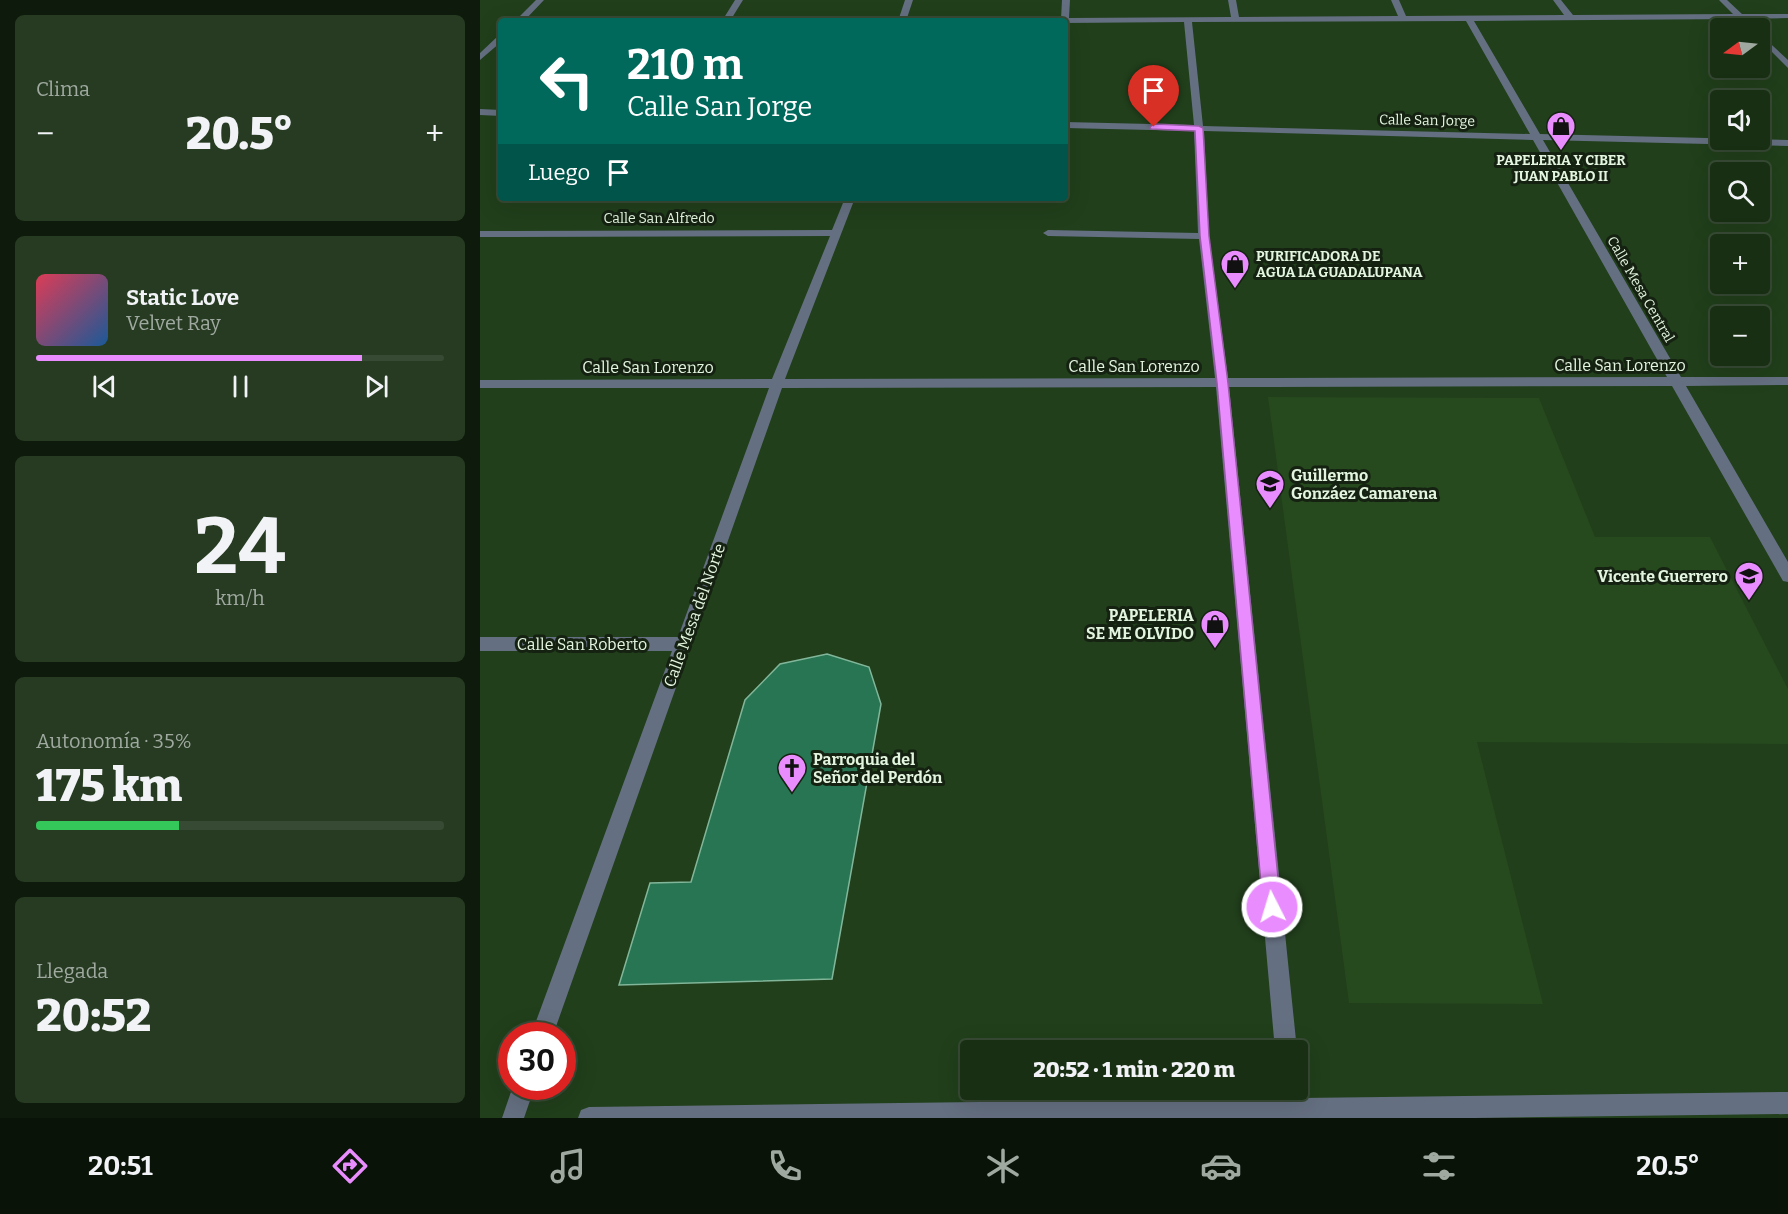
<!DOCTYPE html>
<html lang="es">
<head>
<meta charset="utf-8">
<style>
	:root { --surface:#192f14; --page:#263b22; --text:#f1f3f6; --muted:#9fa9a0; --line:#374a34; --accent:#e98dfe }
	body { margin:0; font-family:Bitter,serif; background:var(--page); color:var(--text); height:100vh; display:flex; flex-direction:column; font-size:22px; white-space:nowrap }
	* { box-sizing:border-box; margin:0 }
	p { font-size:20px; color:var(--muted) }
	.icon { flex:none; width:33px; height:33px; fill:none; stroke:currentColor; stroke-width:2; stroke-linecap:round; stroke-linejoin:round }
	.map { position:relative; flex:1; overflow:hidden }
	.side { display:flex; flex-direction:column; gap:15px; padding:15px; background:#0e1a0b; width:480px }
	.side>* { flex:none }
	.hud { position:absolute; left:18px; top:18px; width:570px; height:183px; border-radius:6px; box-shadow:0 6px 24px #0002,0 0 0 2px var(--line); background:#00695c; color:#fff; overflow:hidden }
	.needle { width:39px; rotate:255deg }
	.controls { position:absolute; left:1230px; top:18px; display:grid; gap:12px }
	.controls a { display:grid; place-items:center; width:60px; height:60px; border-radius:6px; background:var(--surface); box-shadow:0 6px 24px #0002,0 0 0 2px var(--line); font-size:30px }
	.speed { position:absolute; left:18px; top:1022px; display:flex; gap:12px; font-size:30px; font-weight:700; text-align:center }
	.speed>* { display:grid; place-content:center; width:78px; height:78px; border-radius:50%; background:var(--surface); box-shadow:0 6px 24px #0002,0 0 0 2px var(--line); line-height:1 }
	.speed .limit { border:9px solid #d22; background:#fff; color:#111 }
	.pin { position:absolute; display:grid; place-items:center; width:51px; height:51px; color:#fff; margin:-62px -26px; border-radius:50% 50% 50% 0; rotate:-45deg; box-shadow:0 0 6px #0007 }
	.pin .icon { rotate:45deg }
	.me { position:absolute; width:66px; margin:-33px; rotate:355deg; stroke-linejoin:round; filter:drop-shadow(0 0 4px #0008) }
	.turn { display:flex; align-items:center; gap:21px; height:126px; padding:0 30px; font-size:27px }
	.turn .icon { width:78px; height:78px; stroke-width:2.5 }
	.turn b { display:block; font-size:42px; line-height:51px }
	.then { display:flex; align-items:center; height:57px; padding:0 30px; background:#0003; gap:12px; font-size:22px }
	.big { font-size:45px; font-weight:800; line-height:1.1 }
	.side .tile { flex:1; display:flex; flex-direction:column; justify-content:center; gap:9px; min-width:0; padding:0 21px; border-radius:9px; background:var(--page) }
	.side .dial { align-items:center; gap:0 }
	.dial b { font-size:78px; line-height:1 }
	.song { display:flex; align-items:center; gap:18px }
	.cover { width:72px; height:72px; border-radius:9px; background:linear-gradient(135deg,hsl(350 70% 55%),hsl(210 70% 35%)) }
	.played { height:6px; border-radius:3px; background:linear-gradient(90deg,var(--accent) 80%,var(--line) 80%) }
	.keys { display:flex; justify-content:space-around; direction:ltr }
	.heat { display:flex; justify-content:space-between; align-items:center; font-size:33px; direction:ltr }
	.charge { height:9px; border-radius:4px; background:linear-gradient(90deg,#34c759 35%,var(--line) 0) }
	.trip { position:absolute; left:480px; top:1040px; width:348px; height:60px; border-radius:6px; background:var(--surface); box-shadow:0 6px 24px #0002,0 0 0 2px var(--line); font-weight:800; line-height:60px; text-align:center }
	.tabs { display:flex; height:96px; justify-content:space-around; align-items:center; background:#0a1308; color:var(--muted) }
	.tabs .icon { width:42px; height:42px }
	.tabs .selected { color:var(--accent) }
	.tabs b { font-size:27px; color:var(--text) }
	main { display:flex; flex:1; min-height:0 }
	.map>svg:first-child { display:block }
</style>
</head>
<body>
<main>
<section class="side">
<div class="tile"><p>Clima</p>
<div class="heat"><a>−</a><b class="big">20.5°</b><a>+</a></div>
</div>
<div class="tile">
<div class="song"><i class="cover"></i><div><b>Static Love</b><p>Velvet Ray</p></div></div>
<div class="played"></div>
<div class="keys"><svg class="icon" aria-label="previous" viewBox="0 0 24 24"><path d="M18 5L8 12l10 7zM5 5v14"/></svg><svg class="icon" aria-label="pause" viewBox="0 0 24 24"><path d="M8 5v14M16 5v14"/></svg><svg class="icon" aria-label="next" viewBox="0 0 24 24"><path d="M6 5l10 7-10 7zM19 5v14"/></svg></div>
</div>
<div class="tile dial"><b>24</b><p>km/h</p></div>
<div class="tile"><p>Autonomía · 35%</p><b class="big">175 km</b><div class="charge"></div></div>
<div class="tile"><p>Llegada</p><b class="big">20:52</b></div>
</section>
<div class="map">
<svg width="1308" height="1118" viewBox="0 0 1308 1118">
	<rect width="100%" height="100%" fill="#213f1b"/>
	<path fill="#26491e" d="M788,397L1059,398L1115,537H1230L1308,689V744L997,742L1063,1004L869,1003Z"/>
	<path fill="#277552" stroke="#82b69a" stroke-width="1.5" d="M347,654L389,667L401,704L352,979L139,985L170,883L211,882L265,700L300,664Z"/>
	<g fill="none" stroke-linecap="round" stroke-linejoin="round">
		<path fill="#646f81" fill-rule="evenodd" d="M56,0H64L44,21H35Z
			M255,0H263L250,21H242Z
			M425,0H433L426,21H418Z
			M582,0H590L589,18L751,17L748,0H756L759,17L918,16L911,0H919L926,16L1084,15L1073,0H1081L1093,15L1253,14L1239,0H1247L1262,14H1308V18L1267,19L1276,28H1268L1258,19L994,21L1060,134L1308,140V146L1063,140L1201,377H1308V385L1206,386L1308,562V582L1303,581L1192,386L749,387L817,1050H795L736,387L302,388L73,1035H51L192,651H0V637H198L289,388H0V380L292,379L350,236L0,237V231L352,230L365,198H375L305,379L735,378L719,239L568,236L563,233L568,230L718,233L714,131L585,128V122L714,125L704,22L585,23V21H563L567,19H581ZM986,21L1050,134L723,126L712,22ZM724,131L1053,140L1187,377L748,378L729,236Z
			M1280,34L1308,60V68L1280,40Z
			M18,36H21V42L0,60V53Z
			M0,109L21,110V116L0,115Z
			M818,1083L821,1098L1308,1092V1114L994,1118H98L101,1110L109,1107L799,1098L798,1089H818Z
			M33,1086H55L44,1118H22Z"/>
	</g>
	<path fill="#e98dfe" stroke="#975ca5" stroke-width="1.5" d="M674,124L719,126L723,128L729,236L748,383L801,907L798,913L792,916L786,913L783,907L737,383L720,236L715,131L671,129L670,127Z"/>
	<defs>
		<g id="shop-pin" transform="scale(1.5)"><path d="M0 17L-7.5 6A9.5 9.5 0 1 1 7.5 6Z" fill="#e98dfe" stroke="#152212"/><path d="M-5-2.5h2.3a2.7 3.5 0 0 1 5.4 0H5L5.5 6h-11ZM-1.5-2.5h3a1.5 2.3 0 0 0-3 0Z" fill="#111"/></g>
		<g id="school-pin" transform="scale(1.5)"><path d="M0 17L-7.5 6A9.5 9.5 0 1 1 7.5 6Z" fill="#e98dfe" stroke="#152212"/><path d="M0-5L7-2L0 1L-7-2ZM-4 1L0 2.5L4 1V4Q0 6-4 4Z" fill="#111"/></g>
		<g id="church-pin" transform="scale(1.5)"><path d="M0 17L-7.5 6A9.5 9.5 0 1 1 7.5 6Z" fill="#e98dfe" stroke="#152212"/><path d="M-1.2-6h2.4v3.5h3.3v2.4h-3.3V6h-2.4V-.1h-3.3v-2.4h3.3Z" fill="#111"/></g>
	</defs>
	<g fill-rule="evenodd">
		<use href="#shop-pin" x="1081" y="126"/>
		<use href="#shop-pin" x="755" y="264"/>
		<use href="#school-pin" x="790" y="484"/>
		<use href="#school-pin" x="1269" y="576"/>
		<use href="#shop-pin" x="735" y="624"/>
		<use href="#church-pin" x="312" y="768"/>
	</g>
	<g text-anchor="middle" stroke-width="6" stroke-linejoin="round" paint-order="stroke">
		<g font-size="14" fill="#e3f5df" stroke="#152212">
			<text transform="translate(947 120) rotate(1)" y="5">Calle San Jorge</text>
			<text x="179" y="223">Calle San Alfredo</text>
			<text transform="translate(1161 289) rotate(60)" y="5">Calle Mesa Central</text>
		</g>
		<g font-size="14" font-weight="bold" fill="#e3f5df" stroke="#152212">
			<text x="1081" y="165">PAPELERIA Y CIBER<tspan x="1081" dy="16">JUAN PABLO II</tspan></text>
			<text x="776" y="261" text-anchor="start">PURIFICADORA DE<tspan x="776" dy="16">AGUA LA GUADALUPANA</tspan></text>
		</g>
		<g font-size="16" fill="#e3f5df" stroke="#152212">
			<text x="1140" y="371">Calle San Lorenzo</text>
			<text x="654" y="372">Calle San Lorenzo</text>
			<text x="168" y="373">Calle San Lorenzo</text>
			<text transform="translate(214 615) rotate(-70)" y="6">Calle Mesa del Norte</text>
			<text x="102" y="650">Calle San Roberto</text>
		</g>
		<g font-size="16" font-weight="bold" fill="#e3f5df" stroke="#152212" text-anchor="start">
			<text x="811" y="481">Guillermo<tspan x="811" dy="18">Gonzáez Camarena</tspan></text>
			<text x="1248" y="582" text-anchor="end">Vicente Guerrero</text>
			<text x="714" y="621" text-anchor="end">PAPELERIA<tspan x="714" dy="18">SE ME OLVIDO</tspan></text>
			<text x="333" y="765">Parroquia del<tspan x="333" dy="18">Señor del Perdón</tspan></text>
		</g>
	</g>
</svg>
<div class="controls">
<a><svg class="needle" viewBox="-14 -14 28 28"><path d="M0-13l5 13h-10z" fill="#e53935"/><path d="M0 13l5-13h-10z" fill="#9fa9a0"/></svg></a>
<a><svg class="icon" aria-label="sound" viewBox="0 0 24 24"><path d="M4 9h4l5-4v14l-5-4H4zM17 9q2 3 0 6"/></svg></a>
<a><svg class="icon" aria-label="search" viewBox="0 0 24 24"><circle cx="10" cy="10" r="6"/><path d="M15 15l6 6"/></svg></a>
<a>+</a>
<a>−</a>
</div>
<div class="speed"><div class="limit">30</div></div>
<div class="pin" style="left:674px;top:127px;background:#d93025"><svg class="icon" aria-label="arrive" viewBox="0 0 24 24"><path d="M6 21V4h12l-3 4 3 4H6"/></svg></div>
<svg class="me" style="left:792px;top:907px" viewBox="-20 -20 40 40"><circle r="17" fill="#e98dfe" stroke="#fff" stroke-width="3"/><path d="M0-11L8 9 0 5-8 9z" fill="#fff"/></svg>
<div class="trip">20:52 · 1 min · 220 m</div>
<div class="hud">
<div class="turn"><svg class="icon" aria-label="left" viewBox="0 0 24 24"><path d="M17 20v-9H6M10 6l-5 5 5 5"/></svg><div><b>210 m</b>Calle San Jorge</div></div>
<div class="then">Luego<svg class="icon" aria-label="arrive" viewBox="0 0 24 24"><path d="M6 21V4h12l-3 4 3 4H6"/></svg></div>
</div>
</div>
</main>
<nav class="tabs">
<b>20:51</b>
<svg class="icon selected" aria-label="directions" viewBox="0 0 24 24"><path d="M12 3l9 9-9 9-9-9zM9 14v-3h6M13 9l2 2-2 2"/></svg>
<svg class="icon" aria-label="music" viewBox="0 0 24 24"><path d="M9 18V5l10-2v13"/><circle cx="6" cy="18" r="3"/><circle cx="16" cy="16" r="3"/></svg>
<svg class="icon" aria-label="phone" viewBox="0 0 24 24"><path d="M5 4h4l2 5-3 2q2 4 5 5l2-3 5 2v4C11 20 4 13 5 4z"/></svg>
<svg class="icon" aria-label="climate" viewBox="0 0 24 24"><path d="M12 3v18M4 7l16 10M4 17L20 7"/></svg>
<svg class="icon" aria-label="car" viewBox="0 0 24 24"><path d="M5 17H2v-5l4-1 3-4h7l3 4 3 1v5h-3M9 17h6M6 11h13"/><circle cx="7" cy="17" r="2"/><circle cx="17" cy="17" r="2"/></svg>
<svg class="icon" aria-label="filters" viewBox="0 0 24 24"><path d="M4 7h16M4 17h16"/><circle cx="9" cy="7" r="2"/><circle cx="15" cy="17" r="2"/></svg>
<b>20.5°</b>
</nav>
</body>
</html>
